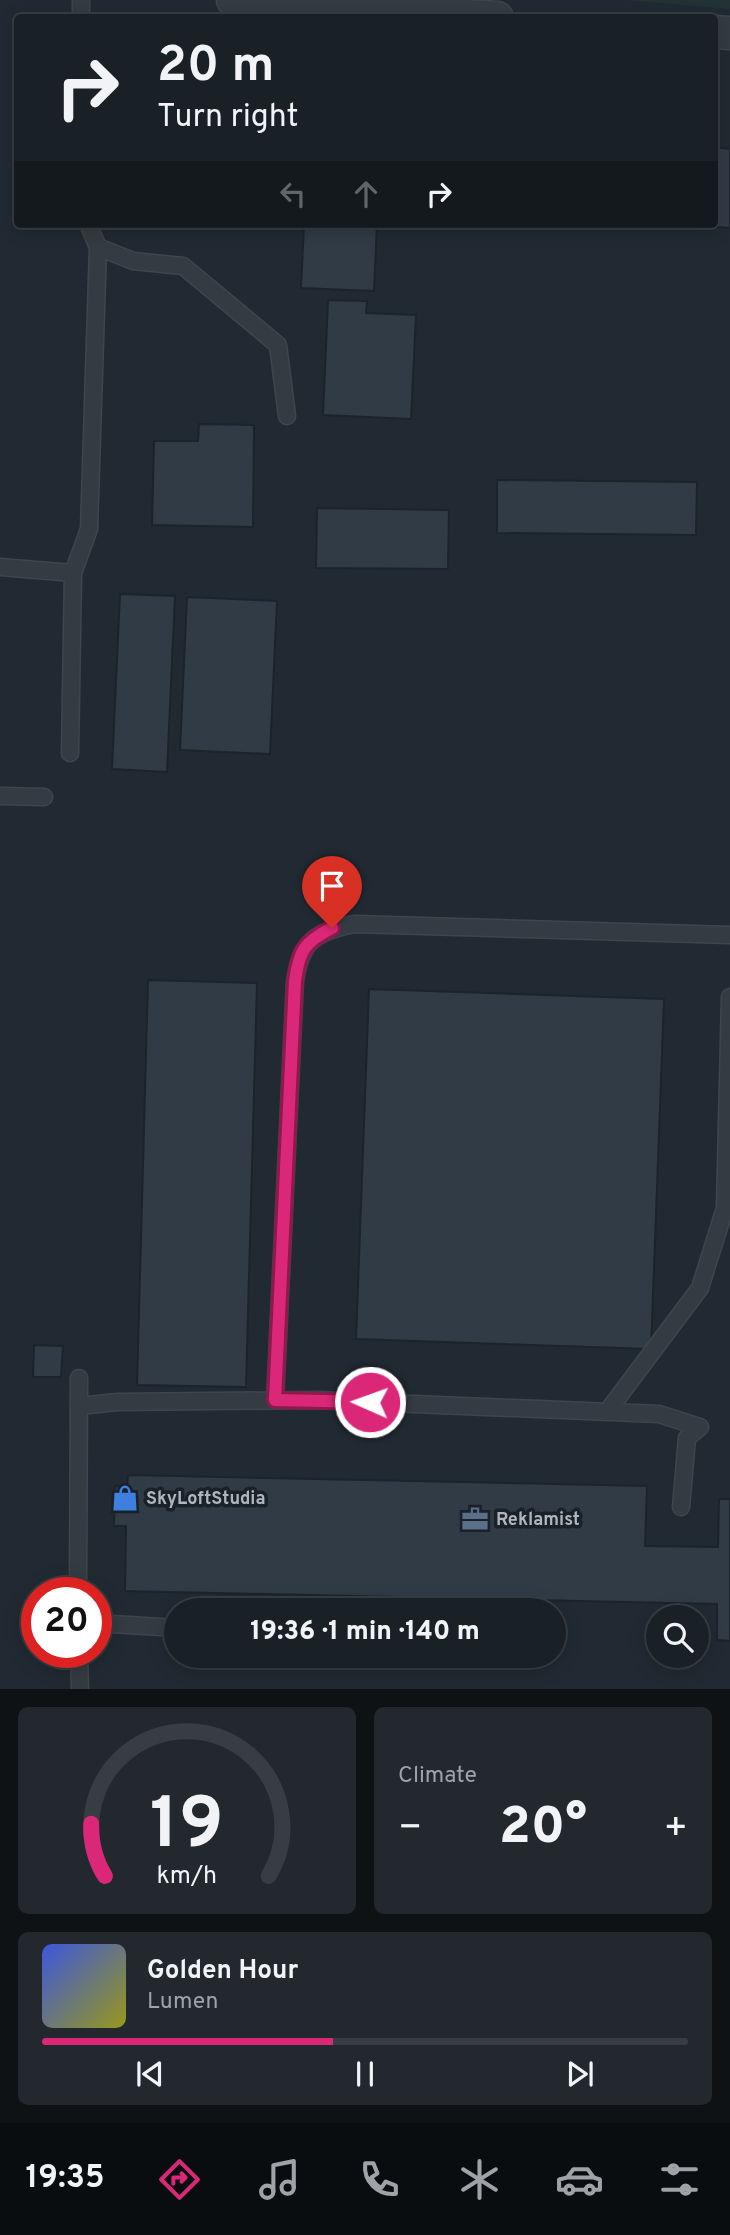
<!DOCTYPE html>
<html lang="en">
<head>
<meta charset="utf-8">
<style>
	:root { --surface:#192026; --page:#22282e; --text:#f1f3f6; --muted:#9fa3a7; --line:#373e43; --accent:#db2777 }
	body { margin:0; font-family:Overpass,sans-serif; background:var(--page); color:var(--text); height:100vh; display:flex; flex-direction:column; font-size:26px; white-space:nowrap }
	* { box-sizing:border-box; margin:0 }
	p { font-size:23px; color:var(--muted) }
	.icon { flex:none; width:38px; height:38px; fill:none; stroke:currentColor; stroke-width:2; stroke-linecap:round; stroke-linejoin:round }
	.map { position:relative; height:1689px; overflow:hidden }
	.details { display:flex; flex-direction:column; gap:18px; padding:18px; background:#0e1215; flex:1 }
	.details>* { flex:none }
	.banner { position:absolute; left:14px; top:14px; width:704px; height:214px; border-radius:7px; box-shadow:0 4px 18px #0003,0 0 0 2px var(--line); background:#192026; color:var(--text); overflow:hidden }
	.tools { position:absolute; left:646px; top:1605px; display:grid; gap:14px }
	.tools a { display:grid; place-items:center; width:63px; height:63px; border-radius:50%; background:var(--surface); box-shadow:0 4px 18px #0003,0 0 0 2px var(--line); font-size:35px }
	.speed { position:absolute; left:21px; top:1577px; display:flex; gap:14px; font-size:35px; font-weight:700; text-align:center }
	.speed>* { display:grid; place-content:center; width:91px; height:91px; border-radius:50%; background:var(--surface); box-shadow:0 4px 18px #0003,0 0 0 2px var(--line); line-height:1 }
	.speed .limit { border:10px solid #d22; background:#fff; color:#111 }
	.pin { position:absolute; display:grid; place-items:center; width:60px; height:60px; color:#fff; margin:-72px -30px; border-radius:50% 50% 50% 0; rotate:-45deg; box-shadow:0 0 7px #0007 }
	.pin .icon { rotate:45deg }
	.me { position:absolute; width:77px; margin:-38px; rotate:272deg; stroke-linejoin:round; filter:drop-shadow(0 0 5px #0008) }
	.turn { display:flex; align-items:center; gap:24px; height:147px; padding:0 28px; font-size:32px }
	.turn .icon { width:91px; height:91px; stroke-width:2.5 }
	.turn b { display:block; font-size:49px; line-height:60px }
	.lanes { display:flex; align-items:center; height:66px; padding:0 28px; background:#0003; justify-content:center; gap:35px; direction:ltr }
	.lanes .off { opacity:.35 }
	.big { font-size:52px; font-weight:800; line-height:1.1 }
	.details .tile { flex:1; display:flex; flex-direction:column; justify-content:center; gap:10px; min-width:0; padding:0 24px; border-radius:10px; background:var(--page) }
	.details .dial { align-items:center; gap:0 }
	.dial svg { height:182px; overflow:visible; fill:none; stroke:var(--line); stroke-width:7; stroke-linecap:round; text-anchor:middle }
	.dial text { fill:var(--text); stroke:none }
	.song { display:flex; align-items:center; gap:21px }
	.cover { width:84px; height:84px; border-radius:10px; background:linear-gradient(135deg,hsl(230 70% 55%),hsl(60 70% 35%)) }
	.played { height:7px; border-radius:4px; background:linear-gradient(90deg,var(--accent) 45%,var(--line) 45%) }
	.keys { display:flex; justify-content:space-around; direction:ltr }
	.heat { display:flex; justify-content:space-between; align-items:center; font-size:38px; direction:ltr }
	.details .tiles { flex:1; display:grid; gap:18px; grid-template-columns:1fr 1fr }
	.tile:last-child { grid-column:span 2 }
	.trip { position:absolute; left:164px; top:1598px; width:402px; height:70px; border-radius:35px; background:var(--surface); box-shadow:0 4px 18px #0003,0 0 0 2px var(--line); font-weight:800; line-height:70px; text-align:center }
	.menu { display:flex; height:112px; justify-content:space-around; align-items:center; background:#0a0d0f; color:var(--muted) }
	.menu .icon { width:49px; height:49px }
	.menu .selected { color:var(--accent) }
	.menu b { font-size:32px; color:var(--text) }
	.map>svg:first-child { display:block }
</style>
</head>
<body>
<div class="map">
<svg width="730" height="1689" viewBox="0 0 730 1689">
	<rect width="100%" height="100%" fill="#212a32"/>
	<path fill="#233334" d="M626,0H730V9Z"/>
	<path fill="#313b46" stroke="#1c232a" stroke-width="2" d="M714,147L730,149V228L679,224H714Z
		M304,224H377L374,291L301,288Z
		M328,300L367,301L366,313L416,315L411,419L323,415Z
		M199,424L254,425L253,527L152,525L154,441H198Z
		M497,480L697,482L696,535L497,533Z
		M317,508L449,510L448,569L316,568Z
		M120,594L175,596L167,772L112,769Z
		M187,597L277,601L270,754L180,750Z
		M148,980L257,983L246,1387L137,1385Z
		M369,989L664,999L651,1349L356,1339Z
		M34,1345L63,1346L61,1377H33Z
		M128,1475L647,1486L645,1546L718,1547L719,1499H730V1641L717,1640V1604L125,1591L126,1526H114L115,1486L127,1487Z"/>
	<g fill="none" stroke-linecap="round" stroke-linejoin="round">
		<g stroke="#3e454d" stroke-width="19">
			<path id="service" d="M81,0V18
				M88,224L98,247L133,261L183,266L278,345L287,416
				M0,567L73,573L70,753
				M73,573L89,529L98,247
				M0,796L44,797
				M275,1400L295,981C301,941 315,932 354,924L730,935
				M79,1406L117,1402L317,1400L659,1414L700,1427L687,1438L681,1507
				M607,1412L700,1288L725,1208L730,997
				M78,1592L79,1378
				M96,1623L177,1628
				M79,1652L80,1689"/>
		</g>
		<g stroke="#3e454d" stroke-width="35">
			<path id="minor" d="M233,0L497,18
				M714,32L730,33"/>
		</g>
		<use href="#service" stroke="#343c43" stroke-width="16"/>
		<use href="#minor" stroke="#343c43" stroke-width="32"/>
	</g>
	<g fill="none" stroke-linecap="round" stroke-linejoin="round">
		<g stroke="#8e194d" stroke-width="18">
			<path id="route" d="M332,928C304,942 299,951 295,981L275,1400L370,1402"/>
		</g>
		<use href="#route" stroke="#db2777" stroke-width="12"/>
	</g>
	<defs>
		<g id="shop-bare" transform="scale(2.1)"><path d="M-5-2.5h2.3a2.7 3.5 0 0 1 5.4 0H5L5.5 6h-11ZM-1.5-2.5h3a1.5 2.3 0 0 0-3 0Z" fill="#3f7fe0" stroke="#1a2128" stroke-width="2.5" paint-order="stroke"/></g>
		<g id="office-bare" transform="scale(2.1)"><path d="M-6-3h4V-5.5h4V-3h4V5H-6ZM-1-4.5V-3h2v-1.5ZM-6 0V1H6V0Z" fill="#5c6f8a" stroke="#1a2128" stroke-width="2.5" paint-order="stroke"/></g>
	</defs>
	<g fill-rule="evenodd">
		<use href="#shop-bare" x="125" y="1498"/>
		<use href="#office-bare" x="475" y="1519"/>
	</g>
	<g text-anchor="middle" stroke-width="7" stroke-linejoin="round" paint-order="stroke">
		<g font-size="18" font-weight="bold" fill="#afb6c0" stroke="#1a2128" text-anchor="start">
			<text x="146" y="1504">SkyLoftStudia</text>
			<text x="496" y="1525">Reklamist</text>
		</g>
	</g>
</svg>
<div class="tools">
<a><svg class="icon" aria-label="search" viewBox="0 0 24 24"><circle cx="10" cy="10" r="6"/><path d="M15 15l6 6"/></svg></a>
</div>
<div class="speed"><div class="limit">20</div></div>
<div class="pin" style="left:332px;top:928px;background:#d93025"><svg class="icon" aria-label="arrive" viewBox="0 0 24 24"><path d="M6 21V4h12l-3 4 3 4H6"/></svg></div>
<svg class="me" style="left:370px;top:1402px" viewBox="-20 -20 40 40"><circle r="17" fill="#db2777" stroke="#fff" stroke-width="3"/><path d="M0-11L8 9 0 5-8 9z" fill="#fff"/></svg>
<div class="trip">19:36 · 1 min · 140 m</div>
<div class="banner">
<div class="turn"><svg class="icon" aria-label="right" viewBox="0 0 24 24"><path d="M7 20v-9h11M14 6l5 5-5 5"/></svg><div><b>20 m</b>Turn right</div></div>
<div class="lanes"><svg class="icon off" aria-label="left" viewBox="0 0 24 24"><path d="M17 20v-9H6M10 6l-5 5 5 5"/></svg><svg class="icon off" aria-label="ahead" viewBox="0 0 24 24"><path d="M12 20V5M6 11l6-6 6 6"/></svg><svg class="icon" aria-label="right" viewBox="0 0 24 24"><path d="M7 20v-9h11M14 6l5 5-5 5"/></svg></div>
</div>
</div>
<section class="details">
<div class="tiles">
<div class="tile dial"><svg viewBox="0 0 100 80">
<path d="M14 69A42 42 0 1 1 86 69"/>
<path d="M14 69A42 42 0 0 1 8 46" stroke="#db2777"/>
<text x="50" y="56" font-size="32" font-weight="700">19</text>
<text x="50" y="72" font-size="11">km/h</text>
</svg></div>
<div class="tile"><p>Climate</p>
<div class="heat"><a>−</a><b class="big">20°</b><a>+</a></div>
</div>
<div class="tile">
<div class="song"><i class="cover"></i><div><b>Golden Hour</b><p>Lumen</p></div></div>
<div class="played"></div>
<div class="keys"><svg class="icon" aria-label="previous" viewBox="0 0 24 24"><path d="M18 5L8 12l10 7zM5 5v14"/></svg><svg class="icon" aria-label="pause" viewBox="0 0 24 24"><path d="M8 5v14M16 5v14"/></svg><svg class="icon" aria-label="next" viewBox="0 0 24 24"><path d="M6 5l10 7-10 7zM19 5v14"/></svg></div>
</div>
</div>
</section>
<nav class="menu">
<b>19:35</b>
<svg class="icon selected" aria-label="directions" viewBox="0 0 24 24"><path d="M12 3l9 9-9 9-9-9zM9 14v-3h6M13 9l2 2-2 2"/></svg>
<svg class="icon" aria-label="music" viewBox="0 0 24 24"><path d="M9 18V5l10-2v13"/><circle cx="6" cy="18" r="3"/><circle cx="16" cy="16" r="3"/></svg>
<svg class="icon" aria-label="phone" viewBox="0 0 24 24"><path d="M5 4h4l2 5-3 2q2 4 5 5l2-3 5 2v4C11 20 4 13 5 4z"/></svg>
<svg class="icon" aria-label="climate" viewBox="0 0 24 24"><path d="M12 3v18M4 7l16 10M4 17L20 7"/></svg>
<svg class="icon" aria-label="car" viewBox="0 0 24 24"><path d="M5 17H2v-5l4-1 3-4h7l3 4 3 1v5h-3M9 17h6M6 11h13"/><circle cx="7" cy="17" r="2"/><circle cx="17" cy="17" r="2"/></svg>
<svg class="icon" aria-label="filters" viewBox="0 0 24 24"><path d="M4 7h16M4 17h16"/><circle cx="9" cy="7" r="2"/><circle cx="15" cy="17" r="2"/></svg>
</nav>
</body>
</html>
